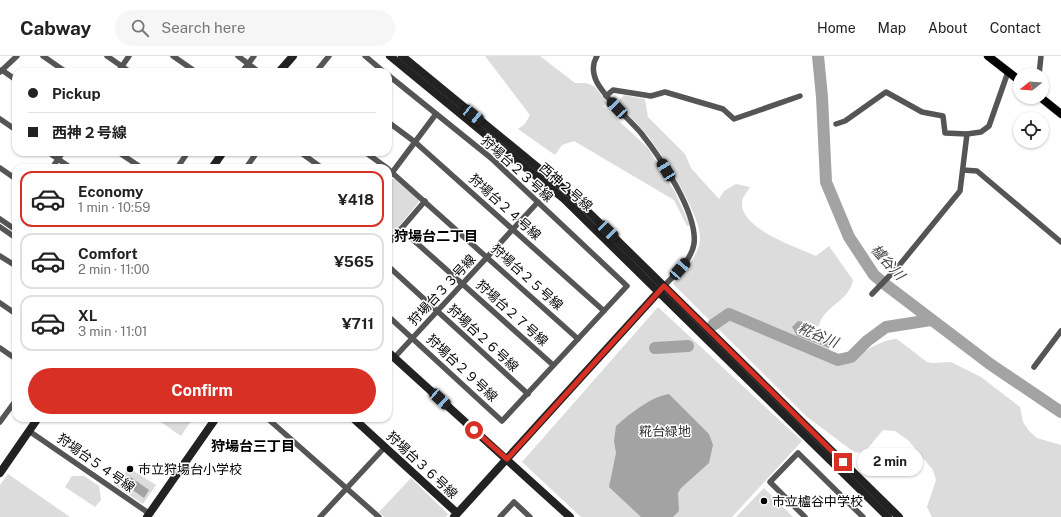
<!DOCTYPE html>
<meta charset="utf-8">
<style>
body{margin:0;font-family:"Public Sans","Noto Sans JP",sans-serif;background:#f6f6f6;color:#222;height:100vh;display:flex;flex-direction:column;font-size:15px;white-space:nowrap}
*{box-sizing:border-box;margin:0}
p{font-size:13px;color:#767676}
.icon{flex:none;width:22px;height:22px;fill:none;stroke:currentColor;stroke-width:2;stroke-linecap:round;stroke-linejoin:round}
.map{position:relative;flex:1;overflow:hidden}
.drawer{position:absolute;left:12px;top:108px;width:380px;height:258px;display:flex;flex-direction:column;background:#fff;border-radius:12px;box-shadow:0 1px 3px #0004}
.drawer>*{flex:none}
.top-card{position:absolute;left:12px;top:12px;width:380px;height:88px;border-radius:12px;box-shadow:0 1px 3px #0004;display:grid;align-content:center;height:88px;padding:0 16px;background:#fff}
.needle{width:26px;rotate:253deg}
.tools{position:absolute;left:1013px;top:12px;display:grid;gap:8px}
.tools a{display:grid;place-items:center;width:36px;height:36px;border-radius:50%;background:#fff;box-shadow:0 1px 3px #0004;font-size:20px}
.end{position:absolute;width:18px;height:18px;margin:-9px;border:5px solid #d93025;background:#fff;box-shadow:0 0 0 2px #fff}
.from{border-radius:50%}
.bubble{position:absolute;height:28px;border-radius:14px;background:#fff;box-shadow:0 1px 3px #0004;font-size:13px;font-weight:700;line-height:28px;text-align:center}
.car{position:absolute;width:12px;height:24px;margin:-12px -6px;border-radius:5px;box-shadow:0 0 3px 1px #0007;background:linear-gradient(#222 24%,#8ab4d8 0 40%,#222 0 76%,#8ab4d8 0 86%,#222 0)}
.top-card b{display:flex;align-items:center;gap:14px;height:38px;font-size:15px}
.top-card b+b{border-top:1px solid #e0e0e0}
.top-card i{width:10px;height:10px;background:#222}
ul{padding:7px 0 0;list-style:none}
li{display:flex;align-items:center;gap:12px;height:56px;margin:0 8px 6px;padding:0 8px;border:2px solid #e0e0e0;border-radius:12px}
li div{flex:1}
li b{display:block;font-size:15px}
li em{font-style:normal;font-weight:700}
li.selected{border-color:#d93025}
li>.icon{width:36px;height:36px;stroke-width:1.5}
.action{display:flex;gap:8px;margin-top:auto;padding:8px 16px}
.action a{flex:1;height:46px;border-radius:24px;background:#d93025;color:#fff;font-size:16px;font-weight:700;line-height:46px;text-align:center}
header{display:flex;align-items:center;gap:24px;box-sizing:border-box;height:56px;padding:0 20px;background:#fff;border-bottom:1px solid #e0e0e0}
header strong{font-size:19px}
nav{display:flex;gap:22px;margin-inline-start:auto;font-size:14px}
.search{width:280px;height:36px;background:#f6f6f6;display:flex;align-items:center;gap:10px;box-sizing:border-box;padding:0 14px;border-radius:22px;color:#767676;font-size:15px}
.map>svg:first-child{display:block}
</style>
<header>
<strong>Cabway</strong>
<div class="search"><svg class="icon" aria-label="search" viewBox="0 0 24 24"><circle cx="10" cy="10" r="6"/><path d="M15 15l6 6"/></svg>Search here</div>
<nav><a>Home</a><a>Map</a><a>About</a><a>Contact</a></nav>
</header>
<div class="map">
<svg width="1061" height="461" viewBox="0 0 1061 461">
<rect width="100%" height="100%" fill="#fff"/>
<g fill="#dcdcdc">
<path d="M485 0H540L575 27H586L594 30 607 46 603 50 648 92 674 134 690 169 687 170 674 144 574 85 562 89 555 99 518 73 525 68 530 59Z"/>
<path d="M624 39 645 43 648 61 685 98 691 112 719 143 724 135 736 128 750 131C748 135 745 138 743 142 733 171 797 191 816 200L829 190 853 224C849 246 823 250 819 270L804 274 803 266 792 271 797 280 829 292 828 302C848 315 854 302 870 292 877 288 889 283 897 283L927 306 932 307 951 306 981 321 1020 351 1023 366 1029 375 1037 382 1061 389V461H932L927 451 936 424 933 414 908 384 895 375 883 374 864 397 854 396 807 361 673 228C683 215 698 201 700 184 702 160 663 100 648 80 639 69 627 58 617 47Z"/>
<path d="M391 123H395L418 143 419 146 388 183V127Z"/>
<path d="M658 251 802 385 732 461H581L522 406Z"/>
<path d="M155 362H193L181 380Z"/>
<path d="M132 414 156 429 143 448 116 430 126 416Z"/>
<path d="M8 418 70 461H0V429Z"/>
<path d="M72 420H84L99 430 101 444 95 451 65 431Z"/>
<path d="M411 422 448 458 446 461H384L379 456Z"/>
<path d="M764 432 793 461H736Z"/>
</g>
<g fill="#a3a3a3">
<path d="M798 265 803 266 804 279 809 281 821 278 831 287 829 292 797 280 792 271Z"/>
<path d="M669 338 709 378 713 389 709 407 681 432 678 437 679 455 673 461H641L609 431 616 397 614 385 616 370C630 358 650 341 669 338Z"/>
<path d="M129 420 149 434 144 442 124 428Z"/>
</g>
<g fill="none" stroke-linecap="round" stroke-linejoin="round">
<g stroke="#a3a3a3" stroke-width="12">
<path d="M818 0 822 41 826 126 849 181 874 219 886 229 990 308 1061 356"/>
<path d="M713 269 729 258 838 304 851 301 867 285 886 271 931 264"/>
<path d="M655 292 688 290"/>
</g>
<defs>
<g id="primary">
<path d="M988 0 1020 25"/>
<path d="M1040 41 1061 58"/>
</g>
</defs>
<use href="#primary" stroke="#dbdbdb" stroke-width="9"/>
<g stroke="#555" stroke-width="5.5">
<path d="M43 0 66 16"/>
<path d="M107 0 130 16"/>
<path d="M173 0 196 16"/>
<path d="M238 0 259 16"/>
<path d="M365 0 384 16"/>
<path d="M597 0C590 11 594 24 602 34 613 50 628 62 641 77 660 101 698 157 694 188 691 205 675 218 664 230"/>
<path d="M2 14 16 24"/>
<path d="M0 16 17 0"/>
<path d="M118 16 129 0"/>
<path d="M242 16 254 0"/>
<path d="M316 16 329 0"/>
<path d="M388 19 491 102 627 230 502 365 388 260"/>
<path d="M1039 19 1041 0"/>
<path d="M606 40 613 34 651 40 665 36 723 53 734 63 800 40"/>
<path d="M0 63 16 74"/>
<path d="M388 66 415 86 604 255"/>
<path d="M836 68 845 65 886 36 922 56 943 60 945 77 967 78"/>
<path d="M48 96 71 112"/>
<path d="M118 96 142 112"/>
<path d="M300 96 322 112"/>
<path d="M365 96 387 112"/>
<path d="M0 112 16 123"/>
<path d="M52 112 63 96"/>
<path d="M177 112 188 96"/>
<path d="M246 112 257 96"/>
<path d="M388 113 578 283"/>
<path d="M963 114 977 115 1061 186"/>
<path d="M388 122 436 58"/>
<path d="M0 163 16 174"/>
<path d="M0 171 16 182"/>
<path d="M401 173 553 309"/>
<path d="M388 188 425 145"/>
<path d="M0 200 16 210"/>
<path d="M388 210 528 338"/>
<path d="M872 238 897 212 960 135 967 78 981 76 989 70 1008 16"/>
<path d="M0 247 16 258"/>
<path d="M0 292 16 303"/>
<path d="M394 302 538 146"/>
<path d="M1034 311 1061 275"/>
<path d="M267 362 379 461"/>
<path d="M0 366 16 344"/>
<path d="M29 375 150 458"/>
<path d="M320 461 385 391"/>
<path d="M500 461 514 446 530 461"/>
<path d="M805 461 770 426 798 397 863 461"/>
</g>
<g stroke="#222" stroke-width="8">
<path d="M390 0 564 143 888 461"/>
<path d="M402 0 569 137 899 461"/>
<path d="M279 16 293 0"/>
<path d="M212 112 223 96"/>
<path d="M388 296 570 461"/>
<path d="M353 362 457 457"/>
<path d="M0 417 38 362"/>
<path d="M147 461 216 362"/>
<path d="M454 461 662 232"/>
</g>
<use href="#primary" stroke="#000" stroke-width="8"/>
</g>
<g fill="none" stroke-linecap="round" stroke-linejoin="round">
<path stroke="#d93025" stroke-width="5" d="M474 374 507 403 664 230 843 406"/>
</g>
<g fill="#000" stroke="#fff" stroke-width="1.5">
<circle cx="130" cy="413" r="4"/>
<circle cx="764" cy="445" r="4"/>
</g>
<g text-anchor="middle" dominant-baseline="central" stroke-width="3" stroke-linejoin="round" paint-order="stroke">
<g font-size="13" fill="#000" stroke="#fff">
<text transform="translate(517 113) rotate(42)">狩場台２３号線</text>
<text transform="translate(566 131) rotate(41)">西神２号線</text>
<text transform="translate(505 151) rotate(42)">狩場台２４号線</text>
<text transform="translate(527 221) rotate(42)">狩場台２５号線</text>
<text transform="translate(442 234) rotate(-47)">狩場台３３号線</text>
<text transform="translate(512 257) rotate(42)">狩場台２７号線</text>
<text transform="translate(483 282) rotate(43)">狩場台２６号線</text>
<text transform="translate(462 312) rotate(43)">狩場台２９号線</text>
<text transform="translate(96 407) rotate(35)">狩場台５４号線</text>
<text transform="translate(422 409) rotate(43)">狩場台３６号線</text>
</g>
<g font-size="13" fill="#333" stroke="#fff">
<text x="665" y="375">糀台緑地</text>
</g>
<g font-size="13" fill="#000" stroke="#fff" text-anchor="start">
<text x="138" y="413">市立狩場台小学校</text>
<text x="772" y="445">市立櫨谷中学校</text>
</g>
<g font-size="14" font-weight="bold" fill="#000" stroke="#fff">
<text x="436" y="180">狩場台二丁目</text>
<text x="253" y="390">狩場台三丁目</text>
</g>
<g font-size="14" font-style="italic" fill="#444" stroke="#fff">
<text transform="translate(888 206) rotate(48)">櫨谷川</text>
<text transform="translate(818 279) rotate(23)">糀谷川</text>
</g>
</g>
</svg>
<div class="tools">
<a><svg class="needle" viewBox="-14 -14 28 28"><path d="M0-13l5 13h-10z" fill="#e53935"/><path d="M0 13l5-13h-10z" fill="#767676"/></svg></a>
<a><svg class="icon" aria-label="locate" viewBox="0 0 24 24"><circle cx="12" cy="12" r="6"/><path d="M12 2v4M12 18v4M2 12h4M18 12h4"/></svg></a>
</div>
<i class="end from" style="left:474px;top:374px"></i>
<i class="end" style="left:843px;top:406px"></i>
<div class="bubble" style="left:857px;top:392px;width:66px">2 min</div>
<i class="car" style="left:617px;top:52px;rotate:317deg"></i>
<i class="car" style="left:473px;top:59px;rotate:129deg"></i>
<i class="car" style="left:666px;top:114px;rotate:329deg"></i>
<i class="car" style="left:608px;top:175px;rotate:134deg"></i>
<i class="car" style="left:680px;top:213px;rotate:41deg"></i>
<i class="car" style="left:440px;top:343px;rotate:132deg"></i>
<div class="top-card">
<b><i class="from"></i>Pickup</b>
<b><i></i>西神２号線</b>
</div>
<section class="drawer">
<ul>
<li class="selected"><svg class="icon" aria-label="car" viewBox="0 0 24 24"><path d="M5 17H2v-5l4-1 3-4h7l3 4 3 1v5h-3M9 17h6M6 11h13"/><circle cx="7" cy="17" r="2"/><circle cx="17" cy="17" r="2"/></svg><div><b>Economy</b><p>1 min · 10:59</p></div><em>¥418</em></li>
<li><svg class="icon" aria-label="car" viewBox="0 0 24 24"><path d="M5 17H2v-5l4-1 3-4h7l3 4 3 1v5h-3M9 17h6M6 11h13"/><circle cx="7" cy="17" r="2"/><circle cx="17" cy="17" r="2"/></svg><div><b>Comfort</b><p>2 min · 11:00</p></div><em>¥565</em></li>
<li><svg class="icon" aria-label="car" viewBox="0 0 24 24"><path d="M5 17H2v-5l4-1 3-4h7l3 4 3 1v5h-3M9 17h6M6 11h13"/><circle cx="7" cy="17" r="2"/><circle cx="17" cy="17" r="2"/></svg><div><b>XL</b><p>3 min · 11:01</p></div><em>¥711</em></li>
</ul>
<div class="action"><a>Confirm</a></div>
</section>
</div>
